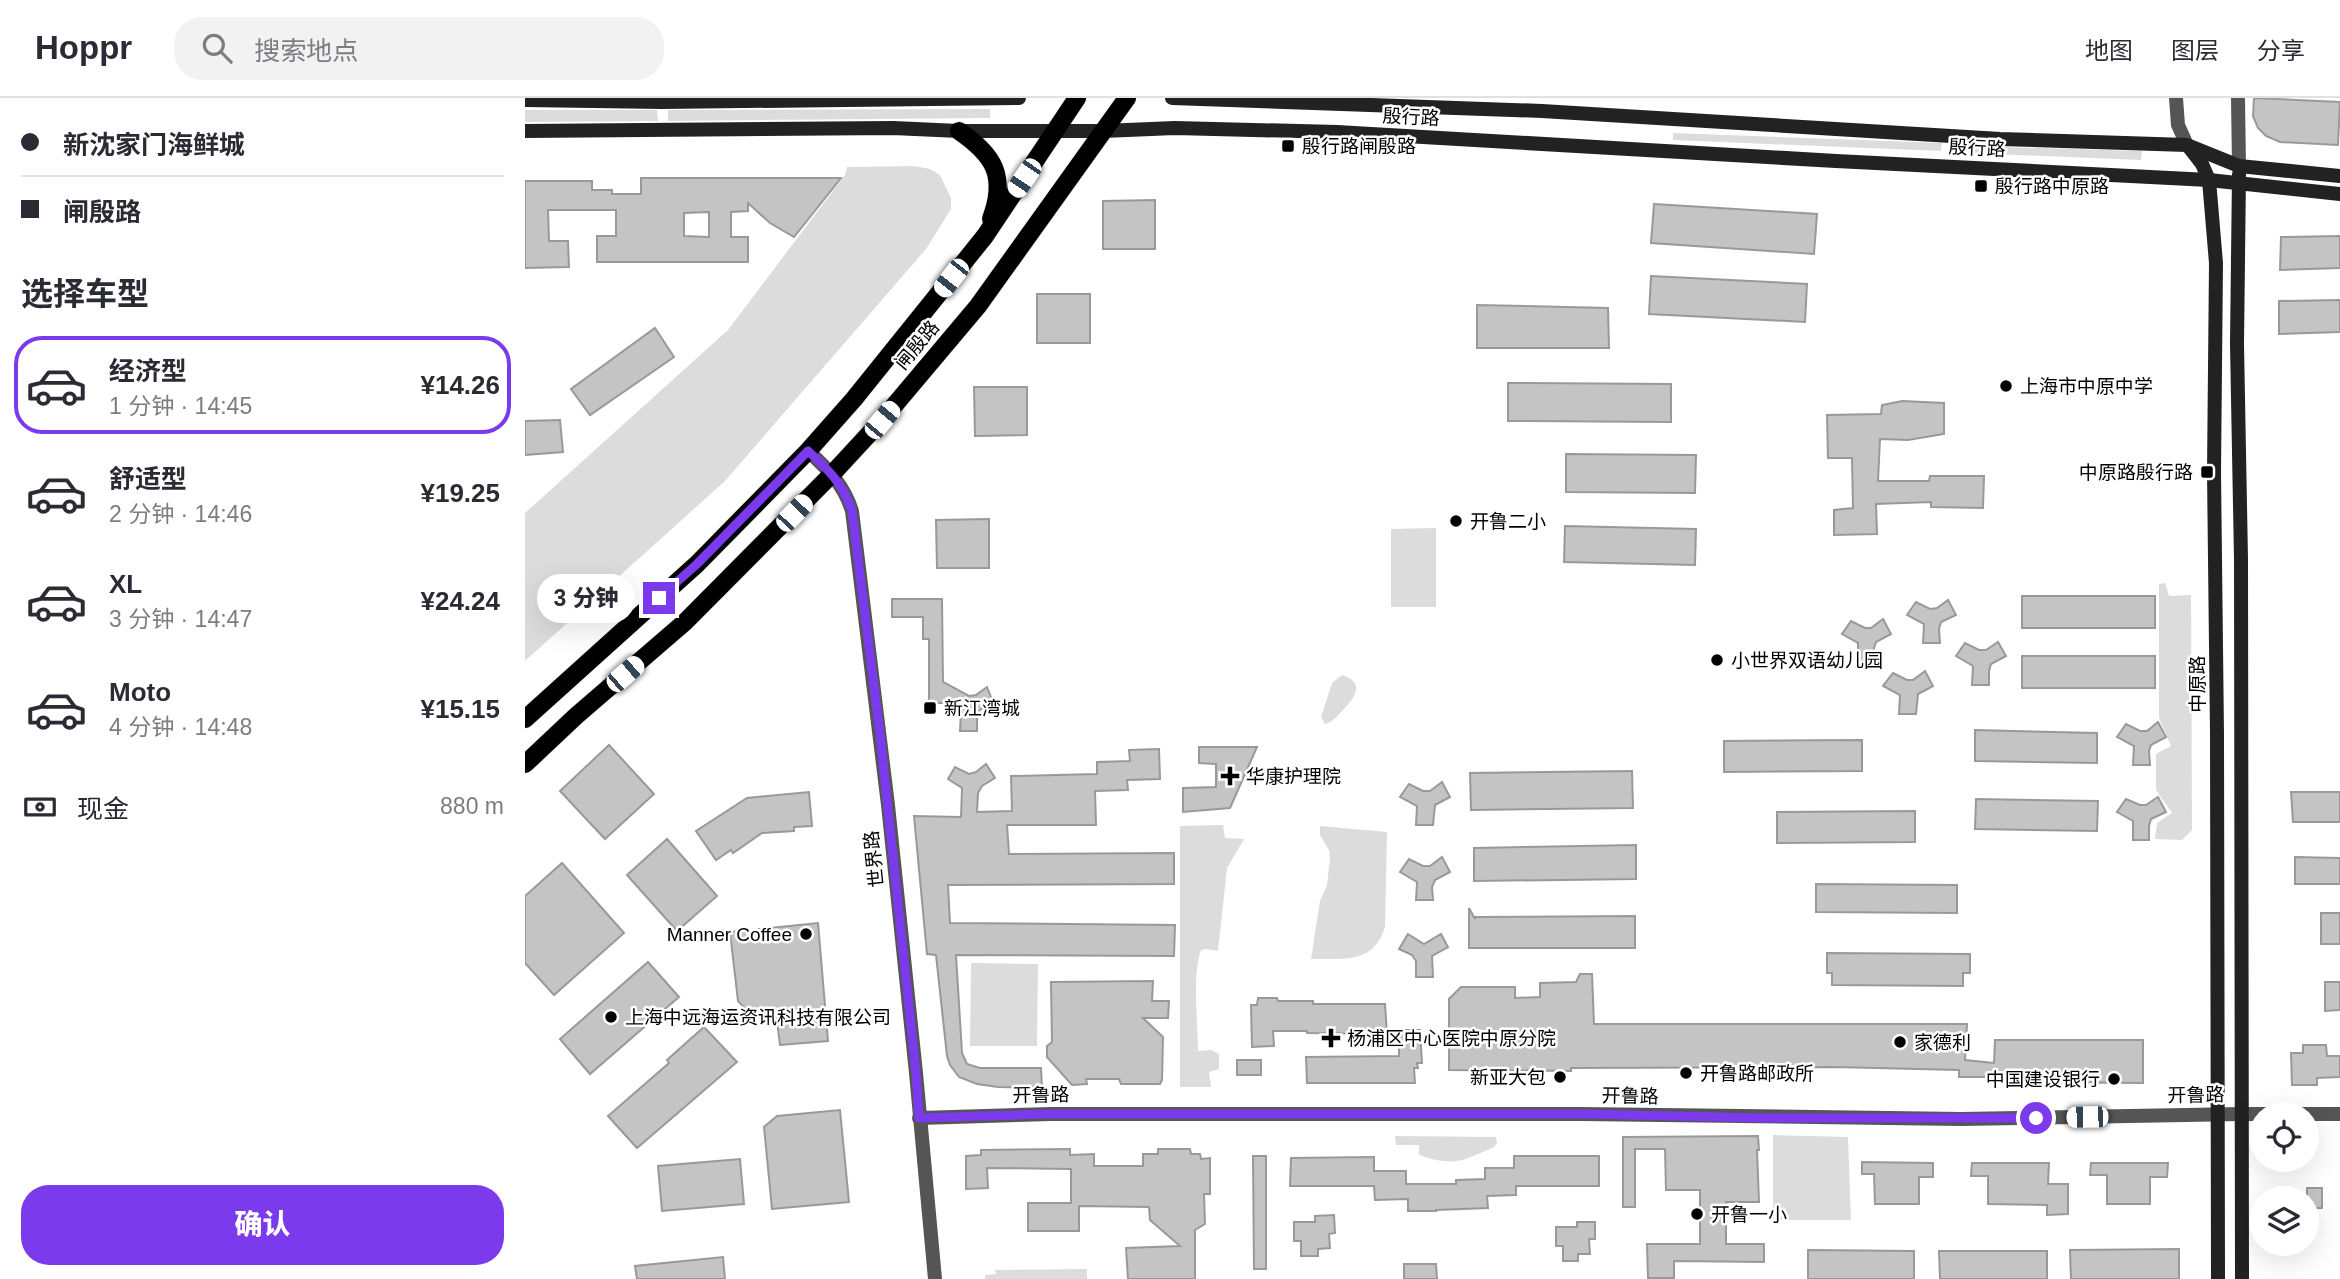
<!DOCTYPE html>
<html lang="zh">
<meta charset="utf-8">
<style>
body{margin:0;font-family:Arial,"Noto Sans SC",sans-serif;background:#f2f2f3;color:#2b2b33;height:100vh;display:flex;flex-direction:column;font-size:26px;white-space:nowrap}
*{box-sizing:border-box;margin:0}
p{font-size:23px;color:#7c7c81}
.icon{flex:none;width:38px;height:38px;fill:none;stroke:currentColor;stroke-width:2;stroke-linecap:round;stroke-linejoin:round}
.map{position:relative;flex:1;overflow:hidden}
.panel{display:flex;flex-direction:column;background:#fff;width:525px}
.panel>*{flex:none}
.top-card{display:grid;align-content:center;height:154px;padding:0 21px;background:#fff}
.controls{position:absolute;left:1724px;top:1004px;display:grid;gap:14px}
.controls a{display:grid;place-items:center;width:70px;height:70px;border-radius:50%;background:#fff;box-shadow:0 7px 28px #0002;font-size:35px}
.end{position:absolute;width:32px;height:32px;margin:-16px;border:9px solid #7c3aed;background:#fff;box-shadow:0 0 0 4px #fff}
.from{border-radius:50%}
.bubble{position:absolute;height:49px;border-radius:24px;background:#fff;box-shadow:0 7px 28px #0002;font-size:23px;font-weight:800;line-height:49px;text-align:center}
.car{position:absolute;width:21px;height:42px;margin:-21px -10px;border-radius:9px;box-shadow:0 0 5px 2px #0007;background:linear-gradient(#fff 24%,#345 0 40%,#fff 0 76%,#345 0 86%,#fff 0)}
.top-card b{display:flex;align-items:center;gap:24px;height:66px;font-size:26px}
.top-card b+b{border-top:2px solid #e1e1e2}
.top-card i{width:18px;height:18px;background:#2b2b33}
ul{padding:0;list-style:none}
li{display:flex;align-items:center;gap:21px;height:98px;margin:0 14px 10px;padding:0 7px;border:4px solid transparent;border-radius:28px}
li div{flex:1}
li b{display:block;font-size:26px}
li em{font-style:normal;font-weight:800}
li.on{border-color:#7c3aed}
li>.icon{width:63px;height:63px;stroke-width:1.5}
h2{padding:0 21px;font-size:32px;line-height:84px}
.pay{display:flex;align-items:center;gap:18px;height:77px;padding:0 21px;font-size:26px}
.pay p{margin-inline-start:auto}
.button{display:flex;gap:14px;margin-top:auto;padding:14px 21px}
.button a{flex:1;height:80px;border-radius:28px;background:#7c3aed;color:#fff;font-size:28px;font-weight:800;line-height:80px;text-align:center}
header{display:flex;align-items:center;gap:42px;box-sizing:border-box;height:98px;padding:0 35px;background:#fff;border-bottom:2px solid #e1e1e2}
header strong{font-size:33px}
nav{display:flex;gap:38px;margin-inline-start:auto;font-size:24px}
.search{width:490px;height:63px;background:#f2f2f3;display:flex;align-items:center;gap:18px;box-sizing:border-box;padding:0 24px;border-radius:28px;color:#7c7c81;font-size:26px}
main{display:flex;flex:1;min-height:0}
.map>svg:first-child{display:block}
</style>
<header>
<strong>Hoppr</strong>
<div class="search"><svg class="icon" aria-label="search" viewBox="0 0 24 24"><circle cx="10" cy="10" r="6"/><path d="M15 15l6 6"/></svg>搜索地点</div>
<nav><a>地图</a><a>图层</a><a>分享</a></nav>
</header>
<main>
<section class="panel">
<div class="top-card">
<b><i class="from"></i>新沈家门海鲜城</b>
<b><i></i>闸殷路</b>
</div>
<h2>选择车型</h2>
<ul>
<li class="on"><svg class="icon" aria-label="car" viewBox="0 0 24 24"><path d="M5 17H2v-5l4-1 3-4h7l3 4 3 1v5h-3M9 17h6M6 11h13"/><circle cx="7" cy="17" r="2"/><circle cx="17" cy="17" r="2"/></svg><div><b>经济型</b><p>1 分钟 · 14:45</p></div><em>¥14.26</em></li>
<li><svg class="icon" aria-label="car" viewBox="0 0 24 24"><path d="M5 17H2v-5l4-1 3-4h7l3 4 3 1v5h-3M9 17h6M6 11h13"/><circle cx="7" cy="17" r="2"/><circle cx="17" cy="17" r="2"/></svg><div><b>舒适型</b><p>2 分钟 · 14:46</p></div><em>¥19.25</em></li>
<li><svg class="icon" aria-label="car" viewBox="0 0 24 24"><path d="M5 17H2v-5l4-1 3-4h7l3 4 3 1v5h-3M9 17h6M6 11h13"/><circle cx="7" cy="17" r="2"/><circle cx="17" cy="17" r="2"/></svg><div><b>XL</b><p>3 分钟 · 14:47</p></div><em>¥24.24</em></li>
<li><svg class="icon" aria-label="car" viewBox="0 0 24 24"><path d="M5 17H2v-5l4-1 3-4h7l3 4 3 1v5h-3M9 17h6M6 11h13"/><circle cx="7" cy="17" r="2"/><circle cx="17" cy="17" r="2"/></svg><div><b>Moto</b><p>4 分钟 · 14:48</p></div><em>¥15.15</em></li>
</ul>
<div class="pay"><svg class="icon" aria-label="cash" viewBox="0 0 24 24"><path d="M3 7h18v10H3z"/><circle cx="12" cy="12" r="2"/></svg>现金<p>880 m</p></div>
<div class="button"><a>确认</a></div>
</section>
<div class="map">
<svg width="1815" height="1181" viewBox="0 0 1815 1181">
<rect width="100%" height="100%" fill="#fff"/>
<g fill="#dcdcdc">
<path d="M465 11V20L143 23V12Z"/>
<path d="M0 12H132L133 23 0 24Z"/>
<path d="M1148 35 1417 45 1416 53 1148 42Z"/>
<path d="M1445 48 1613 53H1617L1616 62 1444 55Z"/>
<path d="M389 68 405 71 415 77 426 100V111L401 151 200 383 0 563V415L203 232 320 77 322 69Z"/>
<path d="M911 430V509H866V431Z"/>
<path d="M1640 485 1644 498 1666 497 1667 732 1657 742 1630 741 1632 725 1647 715 1631 692V656L1646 648 1634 620V486Z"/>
<path d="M817 577C841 585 830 599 818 612 812 618 808 624 800 626L796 619 807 585Z"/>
<path d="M698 727 700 740 719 741 702 770 693 853 681 851 676 852C667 876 673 927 673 953L686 952 694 956V971L684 974 686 989H655V728Z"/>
<path d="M795 728 862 734 860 829C848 867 819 860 786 861L795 803 802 787 805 761 804 752 795 737Z"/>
<path d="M446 865 513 866 512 948H445Z"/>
<path d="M1248 1037 1323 1039 1326 1122H1248Z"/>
<path d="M870 1038 971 1039 972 1045 969 1049C937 1063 929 1069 894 1057V1047H871Z"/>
<path d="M562 1171V1181H460V1177L471 1176 470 1172Z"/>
</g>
<g fill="#c4c4c4" stroke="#999" stroke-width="2" fill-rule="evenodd">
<path d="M1729 0 1815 4 1813 47 1755 44 1741 38 1733 30 1728 18Z"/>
<path d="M116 80H316L269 139 245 125 223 105V113L206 114V139H223V164H72V138H91V112H23L24 143H43L44 169 0 170V83H67V92H87V96H116ZM184 114V139L159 138V115Z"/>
<path d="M630 102V151H578V103Z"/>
<path d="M1129 106 1292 116 1289 156 1126 145Z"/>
<path d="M1815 138V170L1755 172 1756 139Z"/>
<path d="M1126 178 1282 186 1280 224 1124 216Z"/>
<rect x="512" y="196" width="53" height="49"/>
<path d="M1815 202V234L1754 236V203Z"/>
<path d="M952 207 1083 210 1084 250H952Z"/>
<path d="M130 230 149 259 65 317 46 291Z"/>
<path d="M983 285 1146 286V324L983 323Z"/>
<path d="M449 289H502V337L450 338Z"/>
<path d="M1377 303 1419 305V336L1383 342 1355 341 1353 383H1404L1405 378H1459L1458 410 1406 409V404L1351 406 1352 436 1309 437V412L1328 410 1327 360H1303L1302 317 1356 316 1357 307Z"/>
<path d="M35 322 38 354 0 357V323Z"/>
<path d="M1041 356 1171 357 1170 395 1041 394Z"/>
<path d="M464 421V470H412L411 422Z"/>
<path d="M1040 428 1171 431 1170 467 1039 464Z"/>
<rect x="1497" y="498" width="133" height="32"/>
<path d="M367 501H417L418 584 444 598 451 597 462 589 468 604 455 612 452 618V633H435L436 613 424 605H404V541H398V519H367Z"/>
<path d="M1423 502 1431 517 1416 524 1414 531 1415 545H1398L1399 526 1382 517 1391 504 1405 511 1412 510Z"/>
<path d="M1358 521 1366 536 1351 544 1349 550V564H1333V545L1317 536 1326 523 1340 530H1346Z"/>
<path d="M1473 544 1481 558 1466 566 1464 573V587H1447L1448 568 1431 558 1440 545 1454 552H1461Z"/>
<rect x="1497" y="558" width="133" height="32"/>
<path d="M1400 573 1408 588 1393 596 1391 616H1374L1375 597 1358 588 1368 575 1382 582H1388Z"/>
<path d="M1633 624 1641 639 1626 647 1624 653 1625 667H1608L1609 648 1592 639 1601 626 1615 633H1622Z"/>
<path d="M1450 632 1572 635V665L1450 663Z"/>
<path d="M1337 642V673L1199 674V643Z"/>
<path d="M84 647 129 696 80 741 35 693Z"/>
<path d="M674 649H732L705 710 658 714V690L691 689V666L674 665Z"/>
<path d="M634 651 635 681 602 682 603 692 570 693 571 727H482L484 756 649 755V786L423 787 425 825 650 827 649 858 431 857 437 955 442 966 455 970H516L517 990 473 989 452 986 434 979 425 967 422 958 411 857 402 856 389 718 436 719 437 690 423 681 430 669 444 676 451 674 461 666 470 680 457 688 453 695 452 714 487 713 486 678 572 676V664L605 663 604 652Z"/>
<path d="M1107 673 1108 710 946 712 945 675Z"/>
<path d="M917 684 925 699 910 707 908 727H891L892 708 875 699 884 686 898 693H905Z"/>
<path d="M284 694 287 728 269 729V733L237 735 208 755 206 752 191 762 171 733 222 700Z"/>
<path d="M1766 694H1815V724H1768Z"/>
<path d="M1633 699 1641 714 1626 721 1624 728V742H1608V723L1592 714 1601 701 1615 707H1621Z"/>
<path d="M1451 701 1573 703 1572 733 1450 731Z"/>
<path d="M1390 713V744L1252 745V714Z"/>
<path d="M142 741 192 798 152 833 102 777Z"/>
<path d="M1111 747V781L949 783V750Z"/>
<path d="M917 759 925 774 910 782 907 789 908 802H891L892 784 875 774 884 761 898 768H905Z"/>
<path d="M1770 759 1815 760V786H1770Z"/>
<path d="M37 765 99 835 29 897 0 865V798Z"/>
<path d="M1291 786 1432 787V815L1291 814Z"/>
<path d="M944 810 950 821V819L1110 818V850H944Z"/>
<rect x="1796" y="815" width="19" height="31"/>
<path d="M293 825 303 943 255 947 251 915 226 917 213 903 205 834 223 832 227 836 234 831Z"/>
<path d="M883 836 899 846 916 836 923 849 907 858 908 879H891V863L887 857 874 851Z"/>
<path d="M1302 855 1445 856V875H1438V888L1307 887V875H1302Z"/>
<path d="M123 864 154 899 65 976 35 941Z"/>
<path d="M1055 876H1067L1069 926H1442L1440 962 1469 965 1470 942H1618V985L1469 984V979H1434V972L1309 969 1046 970V973L924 972V901L936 889H990V900L1015 899V885L1051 884Z"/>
<path d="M628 883 627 903H644L643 920H618L638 939 637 982 635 986H596L594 981H561L562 986 547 987 522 959V948L527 944 526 884Z"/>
<path d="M1800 884H1815V912L1800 913Z"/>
<path d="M733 900H752L753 903H788V906H860L862 936 782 935V933H748L749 948 727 949 726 907H732Z"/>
<path d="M179 929 212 964 112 1050 83 1018 144 965 142 962Z"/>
<path d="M874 932H895L897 965H892L893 970H889L890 985H782L781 959 874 958Z"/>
<path d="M1778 947H1801L1802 958H1815V979L1792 980V987H1767L1766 955H1778Z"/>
<rect x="712" y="962" width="24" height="15"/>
<path d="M315 1012 324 1104 247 1111 239 1029 252 1018Z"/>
<path d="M1233 1038 1234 1052H1232L1234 1104H1201V1146H1239V1164L1149 1163V1180H1123L1122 1146H1175V1092H1141L1140 1051H1110V1109H1098V1039Z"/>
<path d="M545 1051V1057L569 1056V1068H618V1056H633V1051H665L666 1056H675L676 1061 685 1060V1096H679L680 1126 670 1132V1181H603L601 1150 655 1148 625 1122 624 1109 554 1108V1133H503V1105H546V1071L462 1070 463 1090 441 1091V1058L456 1057V1052Z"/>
<path d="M728 1058H741V1171H729Z"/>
<path d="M989 1058H1074V1088H991V1097L962 1098 963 1110 911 1112V1113H883V1101L850 1102 849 1088H765L766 1060 849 1059V1073H881V1086H931V1082L960 1081V1070H989Z"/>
<path d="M215 1061 219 1106 137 1113 133 1068Z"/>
<path d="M1337 1064 1408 1065V1079H1394V1106H1350L1349 1076H1337Z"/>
<path d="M1447 1065H1524L1523 1086H1543V1116L1522 1117V1107L1463 1106V1078H1446Z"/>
<path d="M1566 1065H1643L1642 1079H1625V1106H1582V1077H1565Z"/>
<rect x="1782" y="1090" width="15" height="20"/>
<path d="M809 1117 810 1135 804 1136 805 1150 793 1151V1158H776V1143H769V1124H790V1118Z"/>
<path d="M1052 1124H1070V1141H1064L1065 1156H1053V1163H1038V1148H1031V1129H1052Z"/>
<path d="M1654 1151V1181H1546L1545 1152Z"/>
<path d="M1283 1152 1389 1153V1181H1283Z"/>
<path d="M1414 1153H1522V1181H1415Z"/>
<path d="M198 1159 200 1181H112L110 1168Z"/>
<path d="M879 1166H911L912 1181H879Z"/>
</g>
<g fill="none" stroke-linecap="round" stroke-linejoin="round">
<defs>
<g id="primary">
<path d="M434 33C469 57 482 78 466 121"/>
<path d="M0 621 172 466 283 353 329 301 460 138 552 0"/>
<path d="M0 666 51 618 160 524 308 375 357 322 453 208 602 0"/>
</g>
</defs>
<use href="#primary" stroke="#dbdbdb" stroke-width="19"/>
<g stroke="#555" stroke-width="14">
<path d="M1651 0 1653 27 1662 47"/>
<path d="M1713 0 1714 68"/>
</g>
<g stroke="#555" stroke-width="14">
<path d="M283 353C303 371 319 387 327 413L363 707 391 975 410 1181"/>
<path d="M394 1020 526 1016H1057L1436 1021 1716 1016H1815"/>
</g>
<g stroke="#222" stroke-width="14">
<path d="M647 0 1017 13 1475 41 1662 47 1714 68 1815 78"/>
<path d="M0 2 137 4 494 0"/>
<path d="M0 33 368 30 434 33H578L650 30 812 34 1311 63 1684 82 1815 96"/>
<path d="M1663 48 1677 66 1684 82 1691 165 1689 374 1692 635 1693 1181"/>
<path d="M1714 76 1712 246 1716 461 1717 1181"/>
</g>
<use href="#primary" stroke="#000" stroke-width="18"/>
</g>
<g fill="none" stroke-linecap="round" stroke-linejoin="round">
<path stroke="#7c3aed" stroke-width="9" d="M134 500 172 466 283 353C303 371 319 387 327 413L355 636 391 975 394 1020 526 1016H1057L1240 1020H1511"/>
</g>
<g fill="#000" stroke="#fff" stroke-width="2.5">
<rect x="756" y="41" width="14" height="14" rx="3.5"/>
<rect x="1449" y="81" width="14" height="14" rx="3.5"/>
<circle cx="1481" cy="288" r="7"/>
<rect x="1675" y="367" width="14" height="14" rx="3.5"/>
<circle cx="931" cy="423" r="7"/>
<circle cx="1192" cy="562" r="7"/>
<rect x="398" y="603" width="14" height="14" rx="3.5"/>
<path d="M701.5 667.5h7v7h7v7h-7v7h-7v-7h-7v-7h7z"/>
<circle cx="281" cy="836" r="7"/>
<circle cx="86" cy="919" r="7"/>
<path d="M802.5 929.5h7v7h7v7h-7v7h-7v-7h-7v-7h7z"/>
<circle cx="1375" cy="944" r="7"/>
<circle cx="1161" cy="975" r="7"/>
<circle cx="1035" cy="979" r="7"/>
<circle cx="1589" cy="981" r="7"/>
<circle cx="1172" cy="1116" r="7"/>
</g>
<g text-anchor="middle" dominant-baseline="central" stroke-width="5" stroke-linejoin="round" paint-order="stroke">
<g font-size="19" fill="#000" stroke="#fff">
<text transform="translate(886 19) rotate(3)">殷行路</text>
<text transform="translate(1452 50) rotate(3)">殷行路</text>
<text transform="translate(392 247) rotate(-50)">闸殷路</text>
<text transform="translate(1672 586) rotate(-90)">中原路</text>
<text transform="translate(349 761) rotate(-96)">世界路</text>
<text transform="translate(516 997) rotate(-1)">开鲁路</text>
<text transform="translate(1671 997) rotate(-1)">开鲁路</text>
<text transform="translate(1105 998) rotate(1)">开鲁路</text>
</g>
<g font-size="19" fill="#000" stroke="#fff" text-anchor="start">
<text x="777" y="48">殷行路闸殷路</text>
<text x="1470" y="88">殷行路中原路</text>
<text x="1495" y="288">上海市中原中学</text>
<text x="1668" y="374" text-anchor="end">中原路殷行路</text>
<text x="945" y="423">开鲁二小</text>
<text x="1206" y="562">小世界双语幼儿园</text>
<text x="419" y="610">新江湾城</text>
<text x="721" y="678">华康护理院</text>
<text x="267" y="836" text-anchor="end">Manner Coffee</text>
<text x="100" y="919">上海中远海运资讯科技有限公司</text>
<text x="822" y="940">杨浦区中心医院中原分院</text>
<text x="1389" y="944">家德利</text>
<text x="1175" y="975">开鲁路邮政所</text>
<text x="1021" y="979" text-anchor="end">新亚大包</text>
<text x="1575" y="981" text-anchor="end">中国建设银行</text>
<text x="1186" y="1116">开鲁一小</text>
</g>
</g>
</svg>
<div class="controls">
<a><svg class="icon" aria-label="locate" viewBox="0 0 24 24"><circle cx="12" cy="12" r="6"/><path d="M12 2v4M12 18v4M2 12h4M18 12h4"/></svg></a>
<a><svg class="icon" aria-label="layers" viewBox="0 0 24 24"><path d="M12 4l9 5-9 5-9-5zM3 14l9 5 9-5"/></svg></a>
</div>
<i class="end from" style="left:1511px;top:1020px"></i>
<i class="end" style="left:134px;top:500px"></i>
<div class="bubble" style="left:12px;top:476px;width:98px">3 分钟</div>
<i class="car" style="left:499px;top:80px;rotate:214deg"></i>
<i class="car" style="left:426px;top:180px;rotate:218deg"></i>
<i class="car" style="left:357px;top:322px;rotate:40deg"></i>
<i class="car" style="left:269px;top:415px;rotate:44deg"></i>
<i class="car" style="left:100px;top:576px;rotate:49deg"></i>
<i class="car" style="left:1562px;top:1019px;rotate:269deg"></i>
</div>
</main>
